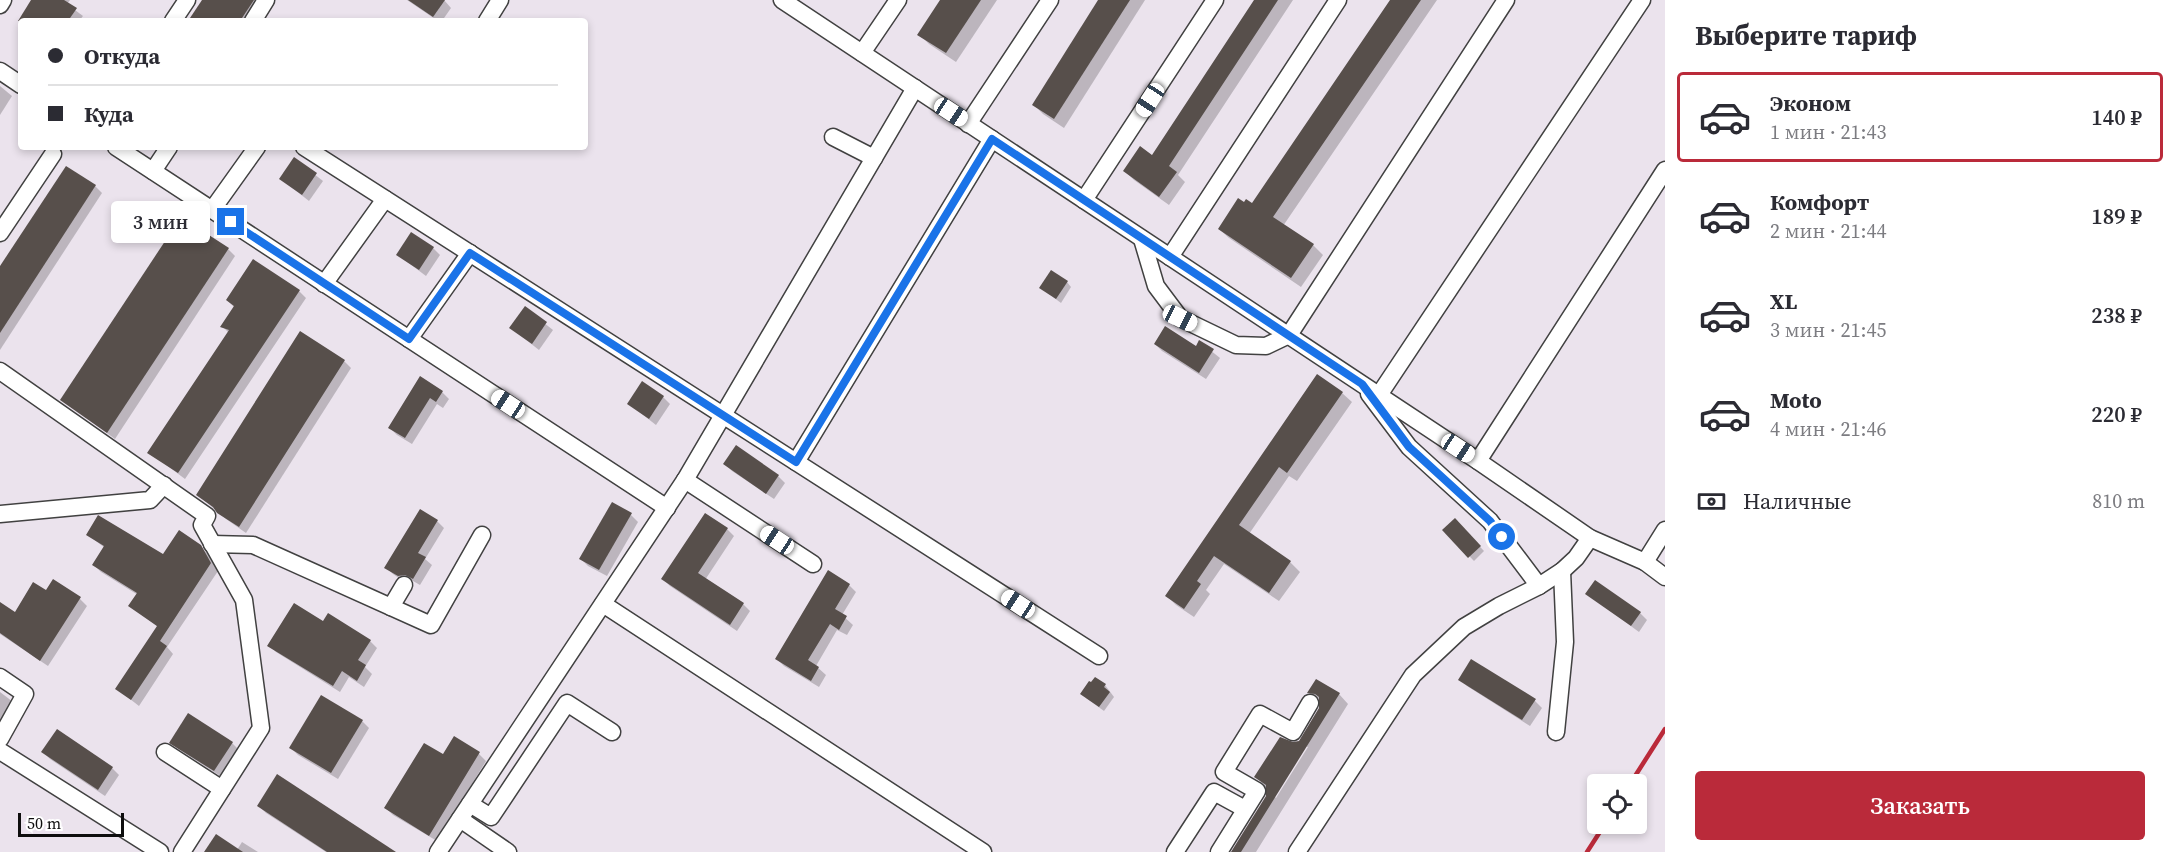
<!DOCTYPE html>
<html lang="ru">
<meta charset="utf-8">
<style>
body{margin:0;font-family:"Source Serif 4",serif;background:#f2f2f3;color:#2b2b33;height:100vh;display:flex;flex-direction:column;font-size:22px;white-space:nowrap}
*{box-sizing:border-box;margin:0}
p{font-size:20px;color:#7c7c81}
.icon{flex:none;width:33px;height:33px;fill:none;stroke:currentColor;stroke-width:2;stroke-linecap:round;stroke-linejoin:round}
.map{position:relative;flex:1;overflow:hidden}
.side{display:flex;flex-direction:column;background:#fff;width:510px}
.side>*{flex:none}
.top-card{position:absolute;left:18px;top:18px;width:570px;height:132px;border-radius:6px;box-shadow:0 3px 9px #0003;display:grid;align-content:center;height:132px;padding:0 30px;background:#fff}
.fabs{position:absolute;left:1587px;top:774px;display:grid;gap:12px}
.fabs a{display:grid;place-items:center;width:60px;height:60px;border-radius:6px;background:#fff;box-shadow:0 3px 9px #0003;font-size:30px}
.scale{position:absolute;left:18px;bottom:15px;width:106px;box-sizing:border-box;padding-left:6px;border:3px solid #0e0e0e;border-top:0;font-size:16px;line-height:21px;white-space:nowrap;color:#0e0e0e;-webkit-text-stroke:4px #fff;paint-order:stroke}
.end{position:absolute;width:27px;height:27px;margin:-14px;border:8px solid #1a73e8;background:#fff;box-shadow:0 0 0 3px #fff}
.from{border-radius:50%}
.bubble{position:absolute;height:42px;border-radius:6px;background:#fff;box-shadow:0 3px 9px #0003;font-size:20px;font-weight:600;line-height:42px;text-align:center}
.car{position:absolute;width:18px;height:36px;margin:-18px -9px;border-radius:8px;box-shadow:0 0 4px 2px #0007;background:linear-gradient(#fff 24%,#345 0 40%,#fff 0 76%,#345 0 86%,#fff 0)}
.top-card b{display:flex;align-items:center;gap:21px;height:57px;font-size:22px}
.top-card b+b{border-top:2px solid #e1e1e2}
.top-card i{width:15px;height:15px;background:#2b2b33}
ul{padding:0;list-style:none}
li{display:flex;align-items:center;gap:18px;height:90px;margin:0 12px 9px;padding:0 18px;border:3px solid transparent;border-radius:6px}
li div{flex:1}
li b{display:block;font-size:22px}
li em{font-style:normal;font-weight:600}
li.on{border-color:#ba2a3a}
li>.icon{width:54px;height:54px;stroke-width:1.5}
h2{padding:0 30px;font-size:27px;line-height:72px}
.pay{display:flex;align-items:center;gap:15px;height:66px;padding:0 30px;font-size:22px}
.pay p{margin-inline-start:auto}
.cta{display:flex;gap:12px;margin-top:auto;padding:12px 30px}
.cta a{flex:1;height:69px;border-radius:6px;background:#ba2a3a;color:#fff;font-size:24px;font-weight:600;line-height:69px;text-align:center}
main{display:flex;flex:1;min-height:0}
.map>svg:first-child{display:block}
</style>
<main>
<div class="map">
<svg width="1665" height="852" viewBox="0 0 1665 852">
<rect width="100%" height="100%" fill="#fefbf0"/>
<path fill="#ebe3ed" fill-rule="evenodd" d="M0 0H1665V852H0ZM21 21H585V147H21ZM1598 784H1636V824H1598Z"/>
<g fill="#0003" fill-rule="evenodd">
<path d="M32 0H70L67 4 83 16 79 21 21 22 20 20Z"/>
<path d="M203 0H265L252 21H190Z"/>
<path d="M407 0H444L451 8 442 21H438Z"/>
<path d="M942 0H997L956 62 929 44 919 34Z"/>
<path d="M1100 0H1145L1064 128 1043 114 1034 105Z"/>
<path d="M1255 0H1293L1178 175 1185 182 1169 205 1134 180 1125 171 1152 157Z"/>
<path d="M1392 0H1437L1283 226 1313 245 1323 255 1301 287 1229 238 1219 229 1252 205Z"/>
<path d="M0 86 12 96 0 115Z"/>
<path d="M295 159 323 181 309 201 281 179Z"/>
<path d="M66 168 95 186 102 193 0 350V269Z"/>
<path d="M181 219 228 249 235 256 115 439 62 400Z"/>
<path d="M433 248 440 255 426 276 398 255Z"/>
<path d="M254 261 299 291 306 298 185 479 149 452 229 333 222 326 235 308 227 300Z"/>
<path d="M1067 282 1071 287 1061 303 1041 288Z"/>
<path d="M525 308 553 330 539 350 511 328Z"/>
<path d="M1200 342 1220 358 1206 379 1162 351 1155 344 1196 348Z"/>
<path d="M344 361 351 368 246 533 226 519 198 495Z"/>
<path d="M420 378 442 392 449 399 443 408 437 404 412 444 397 435 390 428Z"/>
<path d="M1342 393 1352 402 1297 481 1289 476 1249 534 1290 562 1300 572 1279 601 1224 564 1206 590 1210 594 1194 617 1176 605 1167 596Z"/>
<path d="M663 397 670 404 656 425 629 404Z"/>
<path d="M737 447 778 476 785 483 774 499 732 471 725 464Z"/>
<path d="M631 515 638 522 607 576 588 566 581 559Z"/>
<path d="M1455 520 1484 551 1474 561 1444 530Z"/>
<path d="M437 521 444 528 425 559 432 565 420 585 413 581 406 583 393 574 386 567Z"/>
<path d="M727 529 734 536 705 580 743 604 750 611 737 631 670 586 663 579Z"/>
<path d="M88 535 164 556 200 546 208 554 218 571 167 647 173 654 139 706 117 689 158 627 130 606 138 595 101 572 94 565 105 548Z"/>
<path d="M828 572 849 585 856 592 842 615 853 625 847 635 837 630 816 666 826 675 819 687 784 666 777 659Z"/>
<path d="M46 592 80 599 87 606 48 666 0 634V604L15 614Z"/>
<path d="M1587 594 1640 613 1647 620 1639 632Z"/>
<path d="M324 623 370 641 377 648 365 667 372 674 364 687 349 677 340 692 276 652 269 645Z"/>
<path d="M1460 679 1535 701 1542 708 1530 726 1467 686Z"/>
<path d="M1105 685 1114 697 1104 711 1086 698Z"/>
<path d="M0 692 17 705 0 724Z"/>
<path d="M1309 693 1339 694 1348 704 1256 852H1233L1268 796 1267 788 1256 777 1292 744 1300 742 1321 709 1320 702ZM1305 746 1308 747 1276 798 1274 796Z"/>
<path d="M188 715 232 743 239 750 222 777 178 749 171 742Z"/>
<path d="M362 721 369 728 338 779 298 755 291 748Z"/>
<path d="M57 731 112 768 119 775 105 796 50 759 43 752Z"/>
<path d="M454 738 479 754 486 761 437 841 393 815 386 808 443 756Z"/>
<path d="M259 806 392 852H326L266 813Z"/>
<path d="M242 842 258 852H206L237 850Z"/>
</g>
<g fill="#574f4b">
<path d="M31 0H64L77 8 68 21H18Z"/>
<path d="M202 0H254L240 21H188Z"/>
<path d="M408 0H445L433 17Z"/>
<path d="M940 0H981L946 53 917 35Z"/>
<path d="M1098 0H1130L1054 119 1032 105Z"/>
<path d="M1254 0H1278L1169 166 1177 172 1159 197 1123 171 1140 146 1152 155Z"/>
<path d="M1390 0H1421L1273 217 1314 244 1291 278 1218 229 1238 198 1244 202 1246 199 1252 203Z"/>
<path d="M294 157 317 173 302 195 279 179Z"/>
<path d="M66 166 96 185 0 333V266Z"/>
<path d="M181 217 229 248 107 433 60 400Z"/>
<path d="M411 232 434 247 419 270 396 255Z"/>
<path d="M253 259 300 290 178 473 147 453 229 330 220 327 234 306 226 300Z"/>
<path d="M1051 270 1068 281 1056 299 1039 288Z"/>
<path d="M525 306 547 322 532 344 509 328Z"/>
<path d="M1165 326 1196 346 1199 340 1214 349 1199 373 1154 344Z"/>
<path d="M300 331 345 360 239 527 217 513 213 507 196 495Z"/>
<path d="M1317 374 1343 392 1287 473 1279 467 1239 525 1291 561 1269 593 1214 556 1197 581 1201 584 1184 609 1165 596Z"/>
<path d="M420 376 443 391 436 402 430 398 405 438 388 428Z"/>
<path d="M642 381 664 396 649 419 627 404Z"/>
<path d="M736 445 779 475 766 494 723 464Z"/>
<path d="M612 502 632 513 599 570 579 559Z"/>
<path d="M420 509 438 520 418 553 426 557 413 579 405 575 398 576 384 568Z"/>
<path d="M705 513 728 528 698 573 744 603 730 625 661 579Z"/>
<path d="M98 515 163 554 179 530 201 545 211 563 160 641 167 646 131 700 115 689 157 626 128 606 137 593 92 565 104 546 86 535Z"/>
<path d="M1455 518 1481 546 1468 558 1442 530Z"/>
<path d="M828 570 850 584 835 609 847 616 839 630 830 624 808 660 819 667 811 681 775 659Z"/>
<path d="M53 579 81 597 40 661 0 633V602L15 612 33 582 46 590Z"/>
<path d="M1595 580 1641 612 1631 626 1585 594Z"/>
<path d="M294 603 323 621 328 613 371 640 358 660 366 665 357 681 342 671 333 686 267 646Z"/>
<path d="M1471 659 1536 699 1522 720 1458 680Z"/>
<path d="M1095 677 1106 684 1104 687 1110 692 1099 707 1080 694 1089 681 1091 682Z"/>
<path d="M1316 679 1340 693 1241 852H1231L1266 796V785L1254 777 1280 737 1293 742 1299 741 1319 708V697L1315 694 1307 693Z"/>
<path d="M321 695 363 720 331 773 289 748Z"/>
<path d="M188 713 233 742 214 771 169 743Z"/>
<path d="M57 729 113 767 98 790 41 752Z"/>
<path d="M454 736 480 752 429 836 384 808 424 743 443 754Z"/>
<path d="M277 774 396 852H327L257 806Z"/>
<path d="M216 834 243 852H204Z"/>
</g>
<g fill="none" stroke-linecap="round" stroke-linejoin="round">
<defs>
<g id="minor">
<path d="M782 0 1478 461 1590 538 1645 562 1665 530"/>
<path d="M0 5 3 0"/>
<path d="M173 21 187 0"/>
<path d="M253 21 266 0"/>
<path d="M487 21 500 0"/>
<path d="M862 53 898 0"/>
<path d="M0 71 21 85"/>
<path d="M968 124 1050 0"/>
<path d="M833 137 874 158"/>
<path d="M116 147 667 508"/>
<path d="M304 147 1099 656"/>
<path d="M153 171 169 147"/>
<path d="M1084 200 1215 0"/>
<path d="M212 210 257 147"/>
<path d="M0 233 53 154"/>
<path d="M1142 239 1156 286 1180 318 1236 345 1266 346 1289 335 1506 0"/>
<path d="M1170 257 1338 0"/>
<path d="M324 284 385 199"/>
<path d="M409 339 470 253"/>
<path d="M0 371 207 516 202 525 244 600 261 728 182 852"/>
<path d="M1369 394 1409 447 1490 521 1539 586"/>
<path d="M1379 395 1642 0"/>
<path d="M1478 461 1665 170"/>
<path d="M796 462 992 139"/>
<path d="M685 480 813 564"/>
<path d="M0 514 150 500 164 485"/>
<path d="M212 544 253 545 431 625 482 535"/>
<path d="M1645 562 1665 577"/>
<path d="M603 604 983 852"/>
<path d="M391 607 404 585"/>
<path d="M0 677 25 694 0 739"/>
<path d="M1556 732 1565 642 1562 571"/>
<path d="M0 751 160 852"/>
<path d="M165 752 222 789"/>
<path d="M470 804 491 817 567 703 612 732"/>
<path d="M460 819 508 852"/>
<path d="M438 852 685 480 915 88"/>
<path d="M1175 852 1214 792 1245 809"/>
<path d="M1219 852 1257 791 1224 772 1260 714 1293 732 1310 703"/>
<path d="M1297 852 1413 675 1464 627 1499 606 1539 586 1562 571 1576 558 1590 538"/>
</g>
</defs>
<use href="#minor" stroke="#414141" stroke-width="19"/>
<use href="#minor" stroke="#fff" stroke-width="16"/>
<g stroke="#ba2a3a" stroke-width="4.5">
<path d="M1630 784 1665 729"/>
<path d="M1587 852 1605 824"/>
</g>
</g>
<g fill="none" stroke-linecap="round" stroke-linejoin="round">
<path stroke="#1a73e8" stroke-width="8" d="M231 222 409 339 470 253 796 462 992 139 1362 384 1409 447 1490 521 1502 537"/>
</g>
</svg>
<div class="fabs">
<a><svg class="icon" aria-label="locate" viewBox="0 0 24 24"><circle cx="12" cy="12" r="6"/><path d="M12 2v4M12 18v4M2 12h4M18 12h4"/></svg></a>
</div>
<div class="scale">50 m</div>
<i class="end from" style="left:1502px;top:537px"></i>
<i class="end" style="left:231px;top:222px"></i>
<div class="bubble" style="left:111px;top:201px;width:99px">3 мин</div>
<i class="car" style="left:1150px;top:100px;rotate:213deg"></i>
<i class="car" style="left:951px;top:112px;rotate:123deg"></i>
<i class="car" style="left:1180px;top:318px;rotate:116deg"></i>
<i class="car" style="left:508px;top:404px;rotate:303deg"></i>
<i class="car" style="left:1458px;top:448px;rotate:123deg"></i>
<i class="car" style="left:777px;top:540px;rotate:303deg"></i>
<i class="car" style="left:1018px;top:604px;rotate:303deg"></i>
<div class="top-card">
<b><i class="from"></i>Откуда</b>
<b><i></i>Куда</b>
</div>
</div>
<section class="side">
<h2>Выберите тариф</h2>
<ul>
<li class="on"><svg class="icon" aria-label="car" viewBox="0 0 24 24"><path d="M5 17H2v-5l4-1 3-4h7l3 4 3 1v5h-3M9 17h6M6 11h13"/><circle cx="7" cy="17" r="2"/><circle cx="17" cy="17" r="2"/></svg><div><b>Эконом</b><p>1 мин · 21:43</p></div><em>140 ₽</em></li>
<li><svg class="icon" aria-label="car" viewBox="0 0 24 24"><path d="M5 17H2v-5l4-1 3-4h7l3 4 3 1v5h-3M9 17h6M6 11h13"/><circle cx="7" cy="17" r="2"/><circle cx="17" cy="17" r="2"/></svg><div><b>Комфорт</b><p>2 мин · 21:44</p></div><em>189 ₽</em></li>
<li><svg class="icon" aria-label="car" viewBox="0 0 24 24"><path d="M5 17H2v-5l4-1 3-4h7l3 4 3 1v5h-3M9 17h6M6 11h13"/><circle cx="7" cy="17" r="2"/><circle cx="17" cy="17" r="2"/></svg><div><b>XL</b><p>3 мин · 21:45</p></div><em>238 ₽</em></li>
<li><svg class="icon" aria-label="car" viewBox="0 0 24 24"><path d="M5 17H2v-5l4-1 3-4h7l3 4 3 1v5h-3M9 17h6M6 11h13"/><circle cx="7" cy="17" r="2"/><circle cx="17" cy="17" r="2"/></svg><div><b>Moto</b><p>4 мин · 21:46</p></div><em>220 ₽</em></li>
</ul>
<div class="pay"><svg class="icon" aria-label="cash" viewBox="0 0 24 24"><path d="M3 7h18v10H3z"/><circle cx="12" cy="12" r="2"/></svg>Наличные<p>810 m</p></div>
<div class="cta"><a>Заказать</a></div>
</section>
</main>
